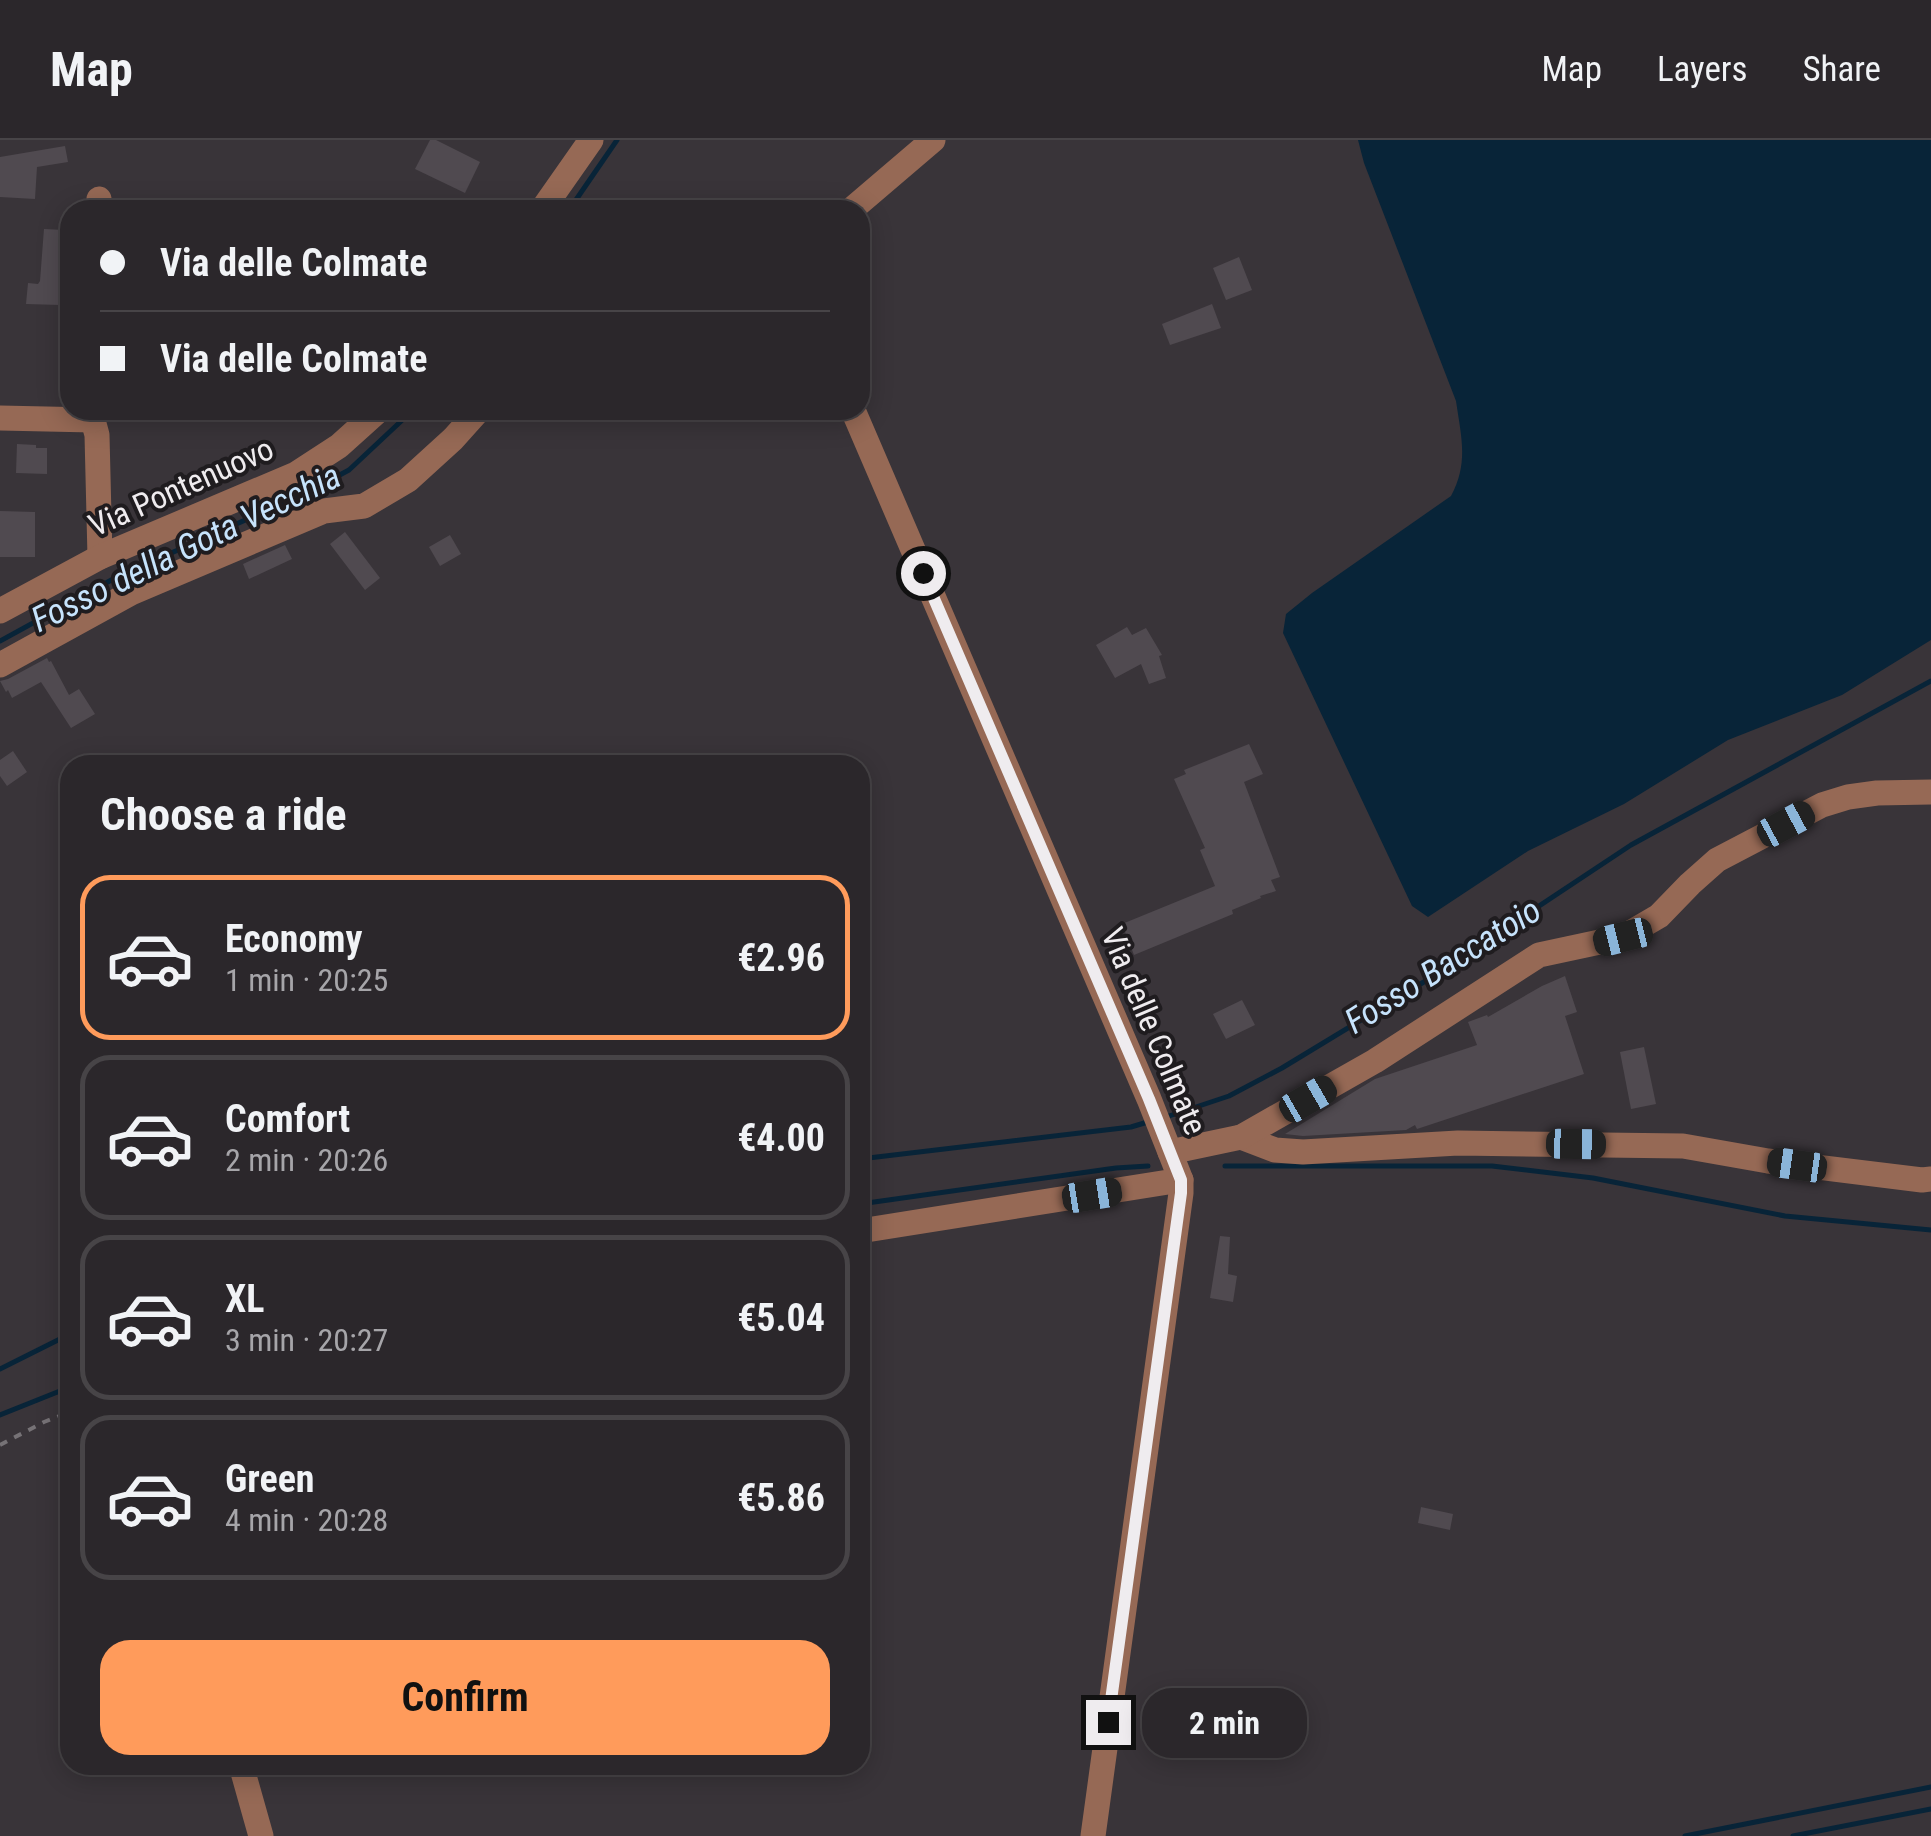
<!DOCTYPE html>
<meta charset="utf-8">
<style>
body{margin:0;font-family:"Roboto Condensed",sans-serif;background:#332f33;color:#f1f3f6;height:100vh;display:flex;flex-direction:column;font-size:38px;white-space:nowrap}
*{box-sizing:border-box;margin:0}
p{font-size:32px;color:#a6a5a9}
.icon{flex:none;width:55px;height:55px;fill:none;stroke:currentColor;stroke-width:2;stroke-linecap:round;stroke-linejoin:round}
.map{position:relative;flex:1;overflow:hidden}
.side{position:absolute;left:60px;top:615px;width:810px;height:1020px;display:flex;flex-direction:column;background:#2b272b;border-radius:30px;box-shadow:0 5px 25px #0003,0 0 0 2px #474447}
.side>*{flex:none}
.top-card{position:absolute;left:60px;top:60px;width:810px;height:220px;border-radius:30px;box-shadow:0 5px 25px #0003,0 0 0 2px #474447;display:grid;align-content:center;height:220px;padding:0 40px;background:#2b272b}
.end{position:absolute;width:45px;height:45px;margin:-22px;border:12px solid #efecef;background:#111;box-shadow:0 0 0 5px #111}
.from{border-radius:50%}
.bubble{position:absolute;height:70px;border-radius:30px;background:#2b272b;box-shadow:0 5px 25px #0003,0 0 0 2px #474447;font-size:32px;font-weight:700;line-height:70px;text-align:center}
.car{position:absolute;width:30px;height:60px;margin:-30px -15px;border-radius:12px;box-shadow:0 0 8px 2px #0007;background:linear-gradient(#222 24%,#8ab4d8 0 40%,#222 0 76%,#8ab4d8 0 86%,#222 0)}
.top-card b{display:flex;align-items:center;gap:35px;height:95px;font-size:38px}
.top-card b+b{border-top:2px solid #474447}
.top-card i{width:25px;height:25px;background:#f1f3f6}
ul{padding:0;list-style:none}
li{display:flex;align-items:center;gap:30px;height:165px;margin:0 20px 15px;padding:0 20px;border:5px solid #474447;border-radius:30px}
li div{flex:1}
li b{display:block;font-size:38px}
li em{font-style:normal;font-weight:700}
li.on{border-color:#ff9b5b}
li>.icon{width:90px;height:90px;stroke-width:1.5}
h2{padding:0 40px;font-size:45px;line-height:120px}
.action{display:flex;gap:20px;margin-top:auto;padding:20px 40px}
.action a{flex:1;height:115px;border-radius:30px;background:#ff9b5b;color:#111;font-size:40px;font-weight:700;line-height:115px;text-align:center}
header{display:flex;align-items:center;gap:60px;box-sizing:border-box;height:140px;padding:0 50px;background:#2b272b;border-bottom:2px solid #474447}
header strong{font-size:48px}
nav{display:flex;gap:55px;margin-inline-start:auto;font-size:35px}
.map>svg:first-child{display:block}
</style>
<header>
<strong>Map</strong>
<nav><a>Map</a><a>Layers</a><a>Share</a></nav>
</header>
<div class="map">
<svg width="1931" height="1696" viewBox="0 0 1931 1696">
<rect width="100%" height="100%" fill="#393439"/>
<path fill="#082438" d="M1358 0H1931V500L1842 555 1728 600 1624 664 1528 711 1428 777 1412 766 1283 493 1286 474 1312 453 1451 356C1469 323 1461 296 1456 261L1364 23Z"/>
<g fill="none" stroke-linecap="round" stroke-linejoin="round">
<g stroke="#082438" stroke-width="5">
<path d="M569 70 617 0"/>
<path d="M0 501 115 438 306 353 349 330 413 270"/>
<path d="M1166 977 1229 956 1282 928 1432 837 1631 705 1931 541"/>
<path d="M860 1019 1131 987 1151 981"/>
<path d="M1225 1026H1492L1593 1038 1785 1076 1931 1090"/>
<path d="M860 1064 1116 1028 1148 1026"/>
<path d="M0 1229 70 1194"/>
<path d="M0 1275 70 1247"/>
<path d="M1685 1696 1931 1647"/>
<path d="M1793 1696 1931 1669"/>
</g>
</g>
<g fill="#504a50">
<path d="M430 0H436L480 22 465 53 415 29Z"/>
<path d="M65 6 68 22 37 27 35 59 0 57V17Z"/>
<path d="M44 89 64 90 60 165 26 164 28 143 38 144 40 141Z"/>
<path d="M1239 117 1252 150 1226 160 1213 128Z"/>
<path d="M1212 164 1221 188 1170 205 1162 184Z"/>
<path d="M17 304 36 305V308H47V334L16 333Z"/>
<path d="M0 371 35 372V417H0Z"/>
<path d="M345 392 380 438 365 450 330 404Z"/>
<path d="M450 395 461 414 440 426 429 407Z"/>
<path d="M285 405 292 419 249 439 243 424Z"/>
<path d="M1127 487 1132 495 1146 488 1162 515 1159 516 1166 538 1149 544 1141 524 1115 538 1096 505Z"/>
<path d="M47 518 49 522 51 521 69 555 79 549 95 574 71 588 41 542 12 558 8 550 6 552 0 541 8 539Z"/>
<path d="M1249 604 1263 634 1244 642 1280 737 1271 740 1276 751 1260 756 1261 758 1232 770 1233 774 1134 815 1122 784 1215 746 1200 710 1205 708 1174 639 1186 634 1184 630Z"/>
<path d="M13 611 27 632 7 646 0 636V620Z"/>
<path d="M1565 836 1577 872 1565 876 1584 934 1417 989 1415 985 1406 990 1303 996 1285 994 1375 939 1477 905 1468 882 1487 875 1488 877 1542 846Z"/>
<path d="M1242 860 1255 885 1226 899 1213 874Z"/>
<path d="M1644 907 1656 964 1631 969 1620 912Z"/>
<path d="M1220 1096 1230 1097 1228 1134 1237 1136 1233 1162 1210 1158Z"/>
<path d="M1421 1367 1453 1374 1450 1390 1418 1383Z"/>
<path d="M1229 1554 1263 1558 1260 1582 1226 1578Z"/>
</g>
<g fill="none" stroke-linecap="round" stroke-linejoin="round">
<path stroke="#767276" stroke-width="4" stroke-dasharray="8 8" stroke-linecap="butt" d="M0 1305 44 1282 70 1272"/>
<g stroke="#966955" stroke-width="25">
<path d="M98 70 99 59"/>
<path d="M542 70 591 0"/>
<path d="M851 70 933 0"/>
<path d="M93 270V280L97 295 100 417"/>
<path d="M853 270 1149 959 1181 1040V1053L1093 1696"/>
<path d="M0 278 93 280"/>
<path d="M0 471 100 417 296 334 339 306 379 270"/>
<path d="M0 525 131 453 324 371 364 366 408 340 453 299 479 270"/>
<path d="M1241 997 1275 1010 1303 1012 1458 1003 1683 1006 1768 1021 1922 1040 1931 1039"/>
<path d="M1170 1012 1241 997 1375 921 1539 815 1623 797 1659 776 1690 744 1717 720 1822 665 1848 657 1877 653 1931 652"/>
<path d="M860 1091 1181 1040"/>
<path d="M241 1625 261 1696"/>
</g>
</g>
<g fill="none" stroke-linecap="round" stroke-linejoin="round">
<path stroke="#efecef" stroke-width="12" d="M923 433 1149 959 1181 1040V1053L1108 1582"/>
</g>
<g text-anchor="middle" dominant-baseline="central" stroke-width="8" stroke-linejoin="round" paint-order="stroke">
<g font-size="32" fill="#efecef" stroke="#1f1c1f">
<text transform="translate(181 347) rotate(-24)">Via Pontenuovo</text>
<text transform="translate(1154 891) rotate(67)">Via delle Colmate</text>
</g>
<g font-size="35" font-style="italic" fill="#c6e3fc" stroke="#1f1c1f">
<text transform="translate(186 408) rotate(-26)">Fosso della Gota Vecchia</text>
<text transform="translate(1443 826) rotate(-32)">Fosso Baccatoio</text>
</g>
</g>
</svg>
<i class="end from" style="left:923px;top:433px"></i>
<i class="end" style="left:1108px;top:1582px"></i>
<div class="bubble" style="left:1142px;top:1548px;width:165px">2 min</div>
<i class="car" style="left:1786px;top:684px;rotate:62deg"></i>
<i class="car" style="left:1623px;top:797px;rotate:256deg"></i>
<i class="car" style="left:1308px;top:959px;rotate:60deg"></i>
<i class="car" style="left:1576px;top:1004px;rotate:91deg"></i>
<i class="car" style="left:1797px;top:1025px;rotate:278deg"></i>
<i class="car" style="left:1092px;top:1055px;rotate:81deg"></i>
<div class="top-card">
<b><i class="from"></i>Via delle Colmate</b>
<b><i></i>Via delle Colmate</b>
</div>
<section class="side">
<h2>Choose a ride</h2>
<ul>
<li class="on"><svg class="icon" aria-label="car" viewBox="0 0 24 24"><path d="M5 17H2v-5l4-1 3-4h7l3 4 3 1v5h-3M9 17h6M6 11h13"/><circle cx="7" cy="17" r="2"/><circle cx="17" cy="17" r="2"/></svg><div><b>Economy</b><p>1 min · 20:25</p></div><em>€2.96</em></li>
<li><svg class="icon" aria-label="car" viewBox="0 0 24 24"><path d="M5 17H2v-5l4-1 3-4h7l3 4 3 1v5h-3M9 17h6M6 11h13"/><circle cx="7" cy="17" r="2"/><circle cx="17" cy="17" r="2"/></svg><div><b>Comfort</b><p>2 min · 20:26</p></div><em>€4.00</em></li>
<li><svg class="icon" aria-label="car" viewBox="0 0 24 24"><path d="M5 17H2v-5l4-1 3-4h7l3 4 3 1v5h-3M9 17h6M6 11h13"/><circle cx="7" cy="17" r="2"/><circle cx="17" cy="17" r="2"/></svg><div><b>XL</b><p>3 min · 20:27</p></div><em>€5.04</em></li>
<li><svg class="icon" aria-label="car" viewBox="0 0 24 24"><path d="M5 17H2v-5l4-1 3-4h7l3 4 3 1v5h-3M9 17h6M6 11h13"/><circle cx="7" cy="17" r="2"/><circle cx="17" cy="17" r="2"/></svg><div><b>Green</b><p>4 min · 20:28</p></div><em>€5.86</em></li>
</ul>
<div class="action"><a>Confirm</a></div>
</section>
</div>
